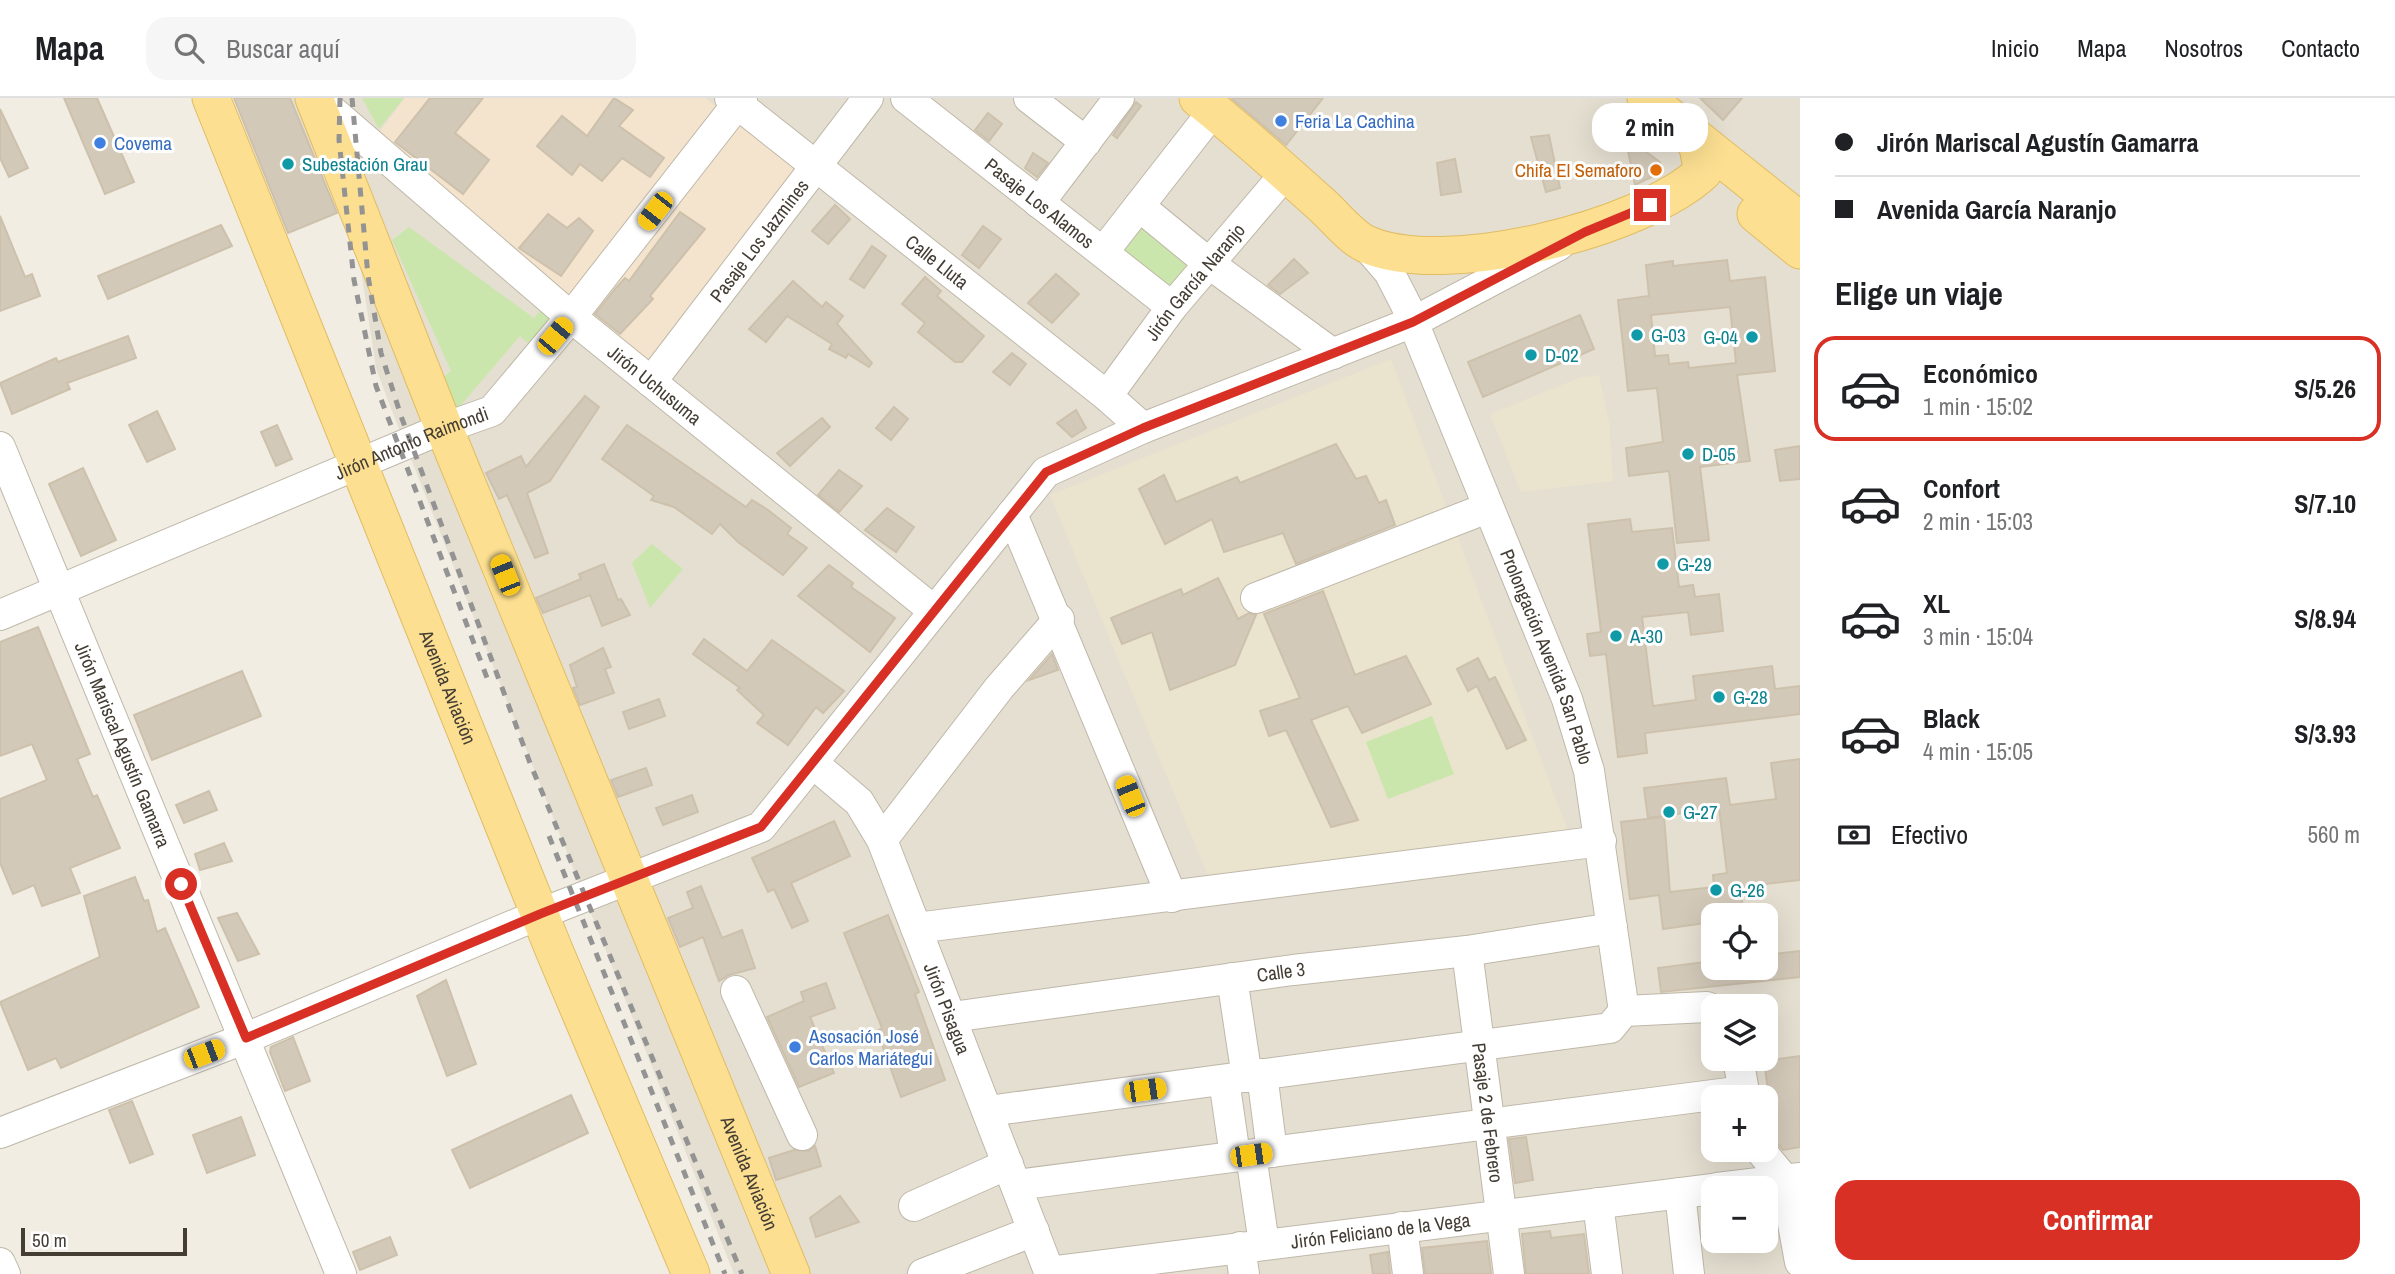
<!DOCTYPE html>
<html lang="es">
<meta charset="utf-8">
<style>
body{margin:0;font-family:"Archivo Narrow",sans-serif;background:#f6f6f6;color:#202124;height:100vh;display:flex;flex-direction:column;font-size:26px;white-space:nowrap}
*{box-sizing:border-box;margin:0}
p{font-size:23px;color:#757577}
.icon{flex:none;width:38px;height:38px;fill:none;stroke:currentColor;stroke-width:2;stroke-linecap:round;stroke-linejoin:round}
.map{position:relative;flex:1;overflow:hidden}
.sheet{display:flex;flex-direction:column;background:#fff;width:595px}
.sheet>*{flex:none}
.hud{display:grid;align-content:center;height:154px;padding:0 35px;background:#fff}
.tools{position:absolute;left:1701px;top:805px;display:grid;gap:14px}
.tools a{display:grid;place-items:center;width:77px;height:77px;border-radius:14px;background:#fff;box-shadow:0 7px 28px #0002;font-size:35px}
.scale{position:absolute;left:21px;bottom:18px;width:166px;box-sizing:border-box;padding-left:7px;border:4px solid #433d34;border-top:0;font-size:19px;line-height:24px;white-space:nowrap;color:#433d34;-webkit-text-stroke:5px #fff;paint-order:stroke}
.end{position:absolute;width:32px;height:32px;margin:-16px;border:9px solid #d93025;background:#fff;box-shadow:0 0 0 4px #fff}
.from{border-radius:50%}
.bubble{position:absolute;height:49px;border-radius:21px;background:#fff;box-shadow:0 7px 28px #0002;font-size:23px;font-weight:700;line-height:49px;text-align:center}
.car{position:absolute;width:21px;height:42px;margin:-21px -10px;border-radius:9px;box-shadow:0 0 5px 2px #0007;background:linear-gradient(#f5c518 24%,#345 0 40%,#f5c518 0 76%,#345 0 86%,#f5c518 0)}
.hud b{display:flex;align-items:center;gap:24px;height:66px;font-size:26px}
.hud b+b{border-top:2px solid #e0e0e0}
.hud i{width:18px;height:18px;background:#202124}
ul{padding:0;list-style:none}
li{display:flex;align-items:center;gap:21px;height:105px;margin:0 14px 10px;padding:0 21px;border:4px solid transparent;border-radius:21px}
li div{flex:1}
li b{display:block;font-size:26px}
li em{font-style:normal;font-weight:700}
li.active{border-color:#d93025}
li>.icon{width:63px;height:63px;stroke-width:1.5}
h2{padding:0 35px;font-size:32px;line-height:84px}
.pay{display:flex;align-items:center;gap:18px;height:77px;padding:0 35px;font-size:26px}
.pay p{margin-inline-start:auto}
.primary-button{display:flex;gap:14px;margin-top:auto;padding:14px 35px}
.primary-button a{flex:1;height:80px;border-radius:21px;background:#d93025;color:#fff;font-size:28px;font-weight:700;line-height:80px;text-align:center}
header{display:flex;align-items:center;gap:42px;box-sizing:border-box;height:98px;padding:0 35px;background:#fff;border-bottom:2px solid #e0e0e0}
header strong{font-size:33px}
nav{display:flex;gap:38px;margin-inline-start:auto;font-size:24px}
.search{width:490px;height:63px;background:#f6f6f6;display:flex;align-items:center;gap:18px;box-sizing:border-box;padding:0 24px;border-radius:21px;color:#757577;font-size:26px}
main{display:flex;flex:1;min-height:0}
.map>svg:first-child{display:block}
</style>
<header>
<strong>Mapa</strong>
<div class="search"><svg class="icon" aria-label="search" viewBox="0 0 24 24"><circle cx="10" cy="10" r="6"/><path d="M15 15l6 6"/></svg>Buscar aquí</div>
<nav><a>Inicio</a><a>Mapa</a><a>Nosotros</a><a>Contacto</a></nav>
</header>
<main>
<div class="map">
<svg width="1800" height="1176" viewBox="0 0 1800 1176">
<rect width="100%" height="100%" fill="#f1ede3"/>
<path fill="#e5dfd1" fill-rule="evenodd" d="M278 0H1800V1176H734L390 308 376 270 353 120ZM1713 817H1766V870H1713ZM1713 908H1766V961H1713ZM1713 999H1766V1052H1713ZM1713 1090H1766V1143H1713Z"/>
<path fill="#f4e4ce" d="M405 0H705L812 82 647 272 374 41Z"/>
<g fill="#eae3cd">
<path d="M1391 261 1570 739 1210 782 1050 397Z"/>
<path d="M1599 277 1609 324 1613 383 1521 394 1490 316 1579 280Z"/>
</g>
<g fill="#cbe6ac">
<path d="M362 0H404L379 31Z"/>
<path d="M1139 119 1199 166 1173 200 1117 151Z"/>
<path d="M409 129 534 220 541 212 550 219 529 246 520 238 455 314 442 280 451 273 392 142Z"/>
<path d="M652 446 683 471 650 510 632 465Z"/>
<path d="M1432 618 1454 676 1388 701 1366 644Z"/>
</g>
<g fill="#d3c9b9" stroke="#cdc1ac" stroke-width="2" fill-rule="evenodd">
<path d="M64 0H97L134 84 105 96Z"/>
<path d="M234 0H290L337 115 288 135Z"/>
<path d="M430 0H483L455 35 489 62 463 96 395 44Z"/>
<path d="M614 0 633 12 619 28 664 60 650 79 622 60 602 83 580 66 572 77 537 48 562 18 587 38Z"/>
<path d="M1231 0H1323L1286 47Z"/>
<path d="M1700 0H1742L1723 22Z"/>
<path d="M1136 4 1141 8 1117 40 1113 37Z"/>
<path d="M0 11 28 70 9 79 0 60Z"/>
<path d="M988 15 1002 26 989 43 975 32Z"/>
<path d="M1549 37 1560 90 1546 94 1531 39Z"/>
<path d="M1625 38 1660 64 1662 74 1635 87Z"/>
<path d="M1033 55 1048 65 1037 79 1025 70Z"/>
<path d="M1455 61 1461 94 1441 97 1437 65Z"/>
<path d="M835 107 850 121 828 146 812 133Z"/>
<path d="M680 114 705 131 650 198 653 201 620 236 595 216 615 191 625 180 629 183Z"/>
<path d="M548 116 567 130 579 120 593 133 561 178 519 150Z"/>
<path d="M0 118 25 179 32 176 40 198 0 213Z"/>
<path d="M221 127 232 148 108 201 98 178Z"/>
<path d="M983 128 1001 141 979 170 962 157Z"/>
<path d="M872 148 886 158 864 190 850 181Z"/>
<path d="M1294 161 1308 175 1280 196 1268 187Z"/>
<path d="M1727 162 1730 183 1765 179 1775 273 1737 277 1750 363 1700 369 1709 442 1677 445 1669 373 1629 378 1626 350 1663 344 1657 290 1628 293 1618 202 1649 198 1646 167 1673 163V168ZM1730 209 1736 265 1689 270 1688 264 1669 266 1668 257 1655 258 1651 217Z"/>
<path d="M1056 176 1079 196 1052 225 1028 205Z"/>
<path d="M925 179 941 193 937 198 984 238 962 264H955L918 234 925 225 902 206Z"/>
<path d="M793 183 822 209 826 204 843 218 837 226 872 265 869 269 848 256 846 260 829 251 832 246 787 218 766 244 749 231Z"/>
<path d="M1580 217 1594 251 1483 299 1468 264Z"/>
<path d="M128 238 136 260 67 285 70 291 12 316 0 285 56 260 58 264Z"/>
<path d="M1012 255 1026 266 1010 287 993 274Z"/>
<path d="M585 298 599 309 550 383 527 395 548 455 535 460 507 397 499 401 486 375 521 358 526 369Z"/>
<path d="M894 309 908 321 891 342 876 330Z"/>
<path d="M1076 312 1086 330 1072 339 1057 325Z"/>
<path d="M157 313 175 351 147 364 129 327Z"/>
<path d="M822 320 830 329 790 368 777 355Z"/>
<path d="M277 327 292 361 276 368 261 334Z"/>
<path d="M627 327 746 409 752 402 768 412 791 430 787 436 807 450 783 477 738 444 720 426 712 436 674 409 651 402 654 398 602 361Z"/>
<path d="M1336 346 1356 381 1366 378 1379 405 1386 402 1395 427 1296 466 1283 435 1224 454 1212 421 1165 446 1139 391 1164 377 1176 404 1237 379 1240 385Z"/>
<path d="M1800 348V381L1780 383 1775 352Z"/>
<path d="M83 370 116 442 81 458 49 386Z"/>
<path d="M839 372 862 388 839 414 818 397Z"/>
<path d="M887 410 914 429 896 454 865 432Z"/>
<path d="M1630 421 1632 434 1672 430 1679 489 1693 487 1695 499 1719 496 1723 533 1691 537 1688 514 1642 519 1653 608 1696 602 1693 578 1772 568 1775 591 1800 588V616L1645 635 1647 655 1618 659 1606 556 1590 558 1587 536 1601 534 1588 426Z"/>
<path d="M604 466 618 502 621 501 630 517 602 528 590 497 543 515 536 500 581 481 579 476Z"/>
<path d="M829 467 853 485 851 489 895 520 870 554 798 498Z"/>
<path d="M1218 480 1238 521 1249 515 1256 517 1235 567 1170 592 1152 534 1122 546 1111 520 1181 491 1183 497Z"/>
<path d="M1323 493 1355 577 1406 558 1431 606 1362 635 1348 608 1311 622 1358 722 1331 729 1286 632 1269 638 1260 613 1300 600 1264 516Z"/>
<path d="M38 529 90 656 77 661 93 699 97 697 120 750 70 770 80 795 42 808 34 787 13 796 0 765V701L47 682 32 646 0 658V544Z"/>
<path d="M704 541 747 573 772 542 844 593 823 615 816 609 788 647 757 625 764 617 737 592 740 590 693 556Z"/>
<path d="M603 550 611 569 605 571 614 595 580 607 573 590 577 589 570 567Z"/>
<path d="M1052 556 1058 572 1029 582Z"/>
<path d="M1478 560 1489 582 1495 579 1526 642 1507 651 1477 588 1468 593 1457 571Z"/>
<path d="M242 573 261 618 152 662 134 617Z"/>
<path d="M659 601 665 618 629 631 623 614Z"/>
<path d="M1800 661V782L1740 789 1744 817H1713V824L1663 831 1659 797 1630 801 1621 724 1664 719 1670 794 1714 789 1713 777 1727 775 1719 710 1648 720 1644 690 1726 680 1730 707 1776 701 1771 665Z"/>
<path d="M646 670 652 687 618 699 611 682Z"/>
<path d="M209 693 217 712 184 725 176 707Z"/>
<path d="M692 697 698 714 663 727 656 710Z"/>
<path d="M834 723 850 758 791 785 808 823 792 830 774 791 768 794 752 760Z"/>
<path d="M224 745 232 763 200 772 195 756Z"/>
<path d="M135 779 144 803 148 802 157 834 165 830 199 909 61 970 56 960 28 972 0 904 100 859 84 798Z"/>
<path d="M701 788 722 840 742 832 755 870 729 877 719 883 703 839 680 849 668 820 693 810 687 794Z"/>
<path d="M237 815 259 856 238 863 218 820Z"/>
<path d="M888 817 919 894 915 896 945 982 901 999 877 933 882 930 844 835Z"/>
<path d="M1800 853V879L1661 894 1658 870 1713 863V870H1766V857Z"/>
<path d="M446 882 476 966 447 978 417 898Z"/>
<path d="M826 885 835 910 810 919 834 975 799 989 767 919 804 903 801 894Z"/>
<path d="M293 939 310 983 285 993 270 954 271 949Z"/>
<path d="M1800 958V1049L1783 1052 1775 1043 1764 963Z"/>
<path d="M571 997 588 1035 470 1090 452 1052Z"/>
<path d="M132 1003 153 1056 130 1065 109 1012Z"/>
<path d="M241 1019 255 1057 207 1075 193 1037Z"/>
<path d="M1526 1039 1533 1082 1515 1085 1509 1041Z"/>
<path d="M815 1048 821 1068 776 1082 769 1060 794 1052 809 1053Z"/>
<path d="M840 1098 859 1124 816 1139 810 1120Z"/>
<path d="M1550 1133 1551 1140 1584 1136 1589 1176H1526L1522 1136Z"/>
<path d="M390 1139 397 1157 360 1172 353 1154Z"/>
<path d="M1487 1143 1491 1176H1425L1422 1150Z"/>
<path d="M1388 1154 1390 1176H1373L1370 1157Z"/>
</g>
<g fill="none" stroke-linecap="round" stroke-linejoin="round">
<defs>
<g id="minor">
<path id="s1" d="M317 0 571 219 933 512"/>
<path id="s2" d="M730 0 1107 298 1143 330"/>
<path id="s3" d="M906 0 1172 209"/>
<path d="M1029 0 1086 44"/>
<path d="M1039 105 1119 0"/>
<path d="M1139 108 1211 167 1333 256"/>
<path id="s4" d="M1365 146 1389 174 1406 207 1567 601 1589 673 1624 913"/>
<path d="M1104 153 1214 12"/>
<path id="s5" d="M651 284 868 0"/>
<path id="s6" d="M1107 298 1172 209 1286 75"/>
<path id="s7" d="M0 349 341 1176"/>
<path d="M1012 416 1172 799"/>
<path d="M1256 500 1487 410"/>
<path id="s8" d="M0 517 444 330 492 313 571 219 742 0"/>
<path id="s9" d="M814 666 859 704 882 742 1050 1176"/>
<path d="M882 742 999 590 1059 521"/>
<path d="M916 830 1601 743"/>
<path id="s10" d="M1467 853 1509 1176"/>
<path d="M1232 880 1247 979"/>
<path d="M736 893 802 1037"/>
<path d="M1624 913 1707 909 1713 912"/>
<path id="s11" d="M952 919 1293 872 1467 853 1612 830"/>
<path d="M1738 961 1745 999"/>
<path d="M1262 976 1272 1054"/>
<path d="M1224 982 1235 1058"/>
<path d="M988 1013 1610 930 1624 913"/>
<path d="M0 1035 246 940 540 816 761 729 1046 374 1143 330 1413 224 1559 147"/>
<path d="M1760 1052 1785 1082 1800 1164"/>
<path d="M1251 1057 1264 1146"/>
<path d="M1016 1087 1744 993"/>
<path d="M1717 1090 1800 1080"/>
<path d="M1680 1095 1689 1176"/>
<path d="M1598 1105 1607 1176"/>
<path d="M914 1108 1008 1066"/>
<path d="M1402 1129 1408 1176"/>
<path d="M1240 1149 1244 1176"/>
<path d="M0 1165 5 1176"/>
<path id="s12" d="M1049 1174 1713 1091"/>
<path d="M923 1176 1034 1133"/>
</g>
<g id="major">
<path id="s13" d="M211 0 554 852 691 1176"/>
<path id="s14" d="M314 0 444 330 791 1176"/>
<path d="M1198 0C1241 34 1282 71 1323 108 1335 119 1351 139 1366 146 1444 181 1642 131 1703 74L1698 49 1689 33"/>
<path d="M1646 0 1800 123"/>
<path d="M1756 116 1800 152"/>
</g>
</defs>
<use href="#minor" stroke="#bfb8a9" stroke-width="32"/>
<use href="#major" stroke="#e1bc62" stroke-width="39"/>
<use href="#minor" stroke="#fff" stroke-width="30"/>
<use href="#major" stroke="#fcdf91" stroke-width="37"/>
<g stroke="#939393" stroke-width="5" stroke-dasharray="9 9" stroke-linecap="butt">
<path d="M340 0 339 42 354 182 376 288 489 585"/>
<path d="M352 0 368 178 381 255 401 318 530 665 742 1176"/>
<path d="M549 738 725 1176"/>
</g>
</g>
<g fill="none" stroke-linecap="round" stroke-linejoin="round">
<path stroke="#d93025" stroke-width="9" d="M181 786 246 940 540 816 761 729 1046 374 1143 330 1413 224 1585 134 1650 107"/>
</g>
<g fill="#3f7fe0" stroke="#fff" stroke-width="2.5">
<circle cx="1281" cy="23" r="7"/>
<circle cx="100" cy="45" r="7"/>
<circle cx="795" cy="949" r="7"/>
</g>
<g fill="#0f9aa8" stroke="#fff" stroke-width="2.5">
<circle cx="288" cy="66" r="7"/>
<circle cx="1637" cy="237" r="7"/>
<circle cx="1752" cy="239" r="7"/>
<circle cx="1531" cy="257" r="7"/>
<circle cx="1688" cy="356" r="7"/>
<circle cx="1663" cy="466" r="7"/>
<circle cx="1616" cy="538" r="7"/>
<circle cx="1719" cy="599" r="7"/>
<circle cx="1669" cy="714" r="7"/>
<circle cx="1716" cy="792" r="7"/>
</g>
<circle fill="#e8710a" stroke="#fff" stroke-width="2.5" cx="1656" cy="72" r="7"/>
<g text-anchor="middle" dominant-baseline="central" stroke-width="6" stroke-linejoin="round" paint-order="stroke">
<g font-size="19" fill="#366cbe" stroke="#fff" text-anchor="start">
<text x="1295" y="23">Feria La Cachina</text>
<text x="114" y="45">Covema</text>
<text x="809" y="938">Asosación José<tspan x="809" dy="22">Carlos Mariátegui</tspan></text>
</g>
<g font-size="19" fill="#0d838f" stroke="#fff" text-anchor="start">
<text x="302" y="66">Subestación Grau</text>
<text x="1651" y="237">G-03</text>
<text x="1738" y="239" text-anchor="end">G-04</text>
<text x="1545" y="257">D-02</text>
<text x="1702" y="356">D-05</text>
<text x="1677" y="466">G-29</text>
<text x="1630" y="538">A-30</text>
<text x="1733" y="599">G-28</text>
<text x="1683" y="714">G-27</text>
<text x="1730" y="792">G-26</text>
</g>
<g font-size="19" fill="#c56008" stroke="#fff" text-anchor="end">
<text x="1642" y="72">Chifa El Semaforo</text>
</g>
<g font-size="19" fill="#433d34" stroke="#fff">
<text stroke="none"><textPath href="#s3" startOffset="170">Pasaje Los Alamos</textPath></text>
<text stroke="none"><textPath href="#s5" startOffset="178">Pasaje Los Jazmines</textPath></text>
<text stroke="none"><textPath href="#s2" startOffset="264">Calle Lluta</textPath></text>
<text stroke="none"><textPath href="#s6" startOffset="144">Jirón García Naranjo</textPath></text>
<text stroke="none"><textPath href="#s1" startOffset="443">Jirón Uchusuma</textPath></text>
<text stroke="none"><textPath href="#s8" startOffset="446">Jirón Antonio Raimondi</textPath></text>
<text stroke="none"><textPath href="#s4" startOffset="453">Prolongación Avenida San Pablo</textPath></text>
<text stroke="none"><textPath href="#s13" startOffset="635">Avenida Aviación</textPath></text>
<text stroke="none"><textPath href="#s7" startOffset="322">Jirón Mariscal Agustín Gamarra</textPath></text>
<text stroke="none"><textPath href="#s11" startOffset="332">Calle 3</textPath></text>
<text stroke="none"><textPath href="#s9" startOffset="284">Jirón Pisagua</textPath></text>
<text stroke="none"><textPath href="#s10" startOffset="163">Pasaje 2 de Febrero</textPath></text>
<text stroke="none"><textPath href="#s14" startOffset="1160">Avenida Aviación</textPath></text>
<text stroke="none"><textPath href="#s12" startOffset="334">Jirón Feliciano de la Vega</textPath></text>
</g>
</g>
</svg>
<div class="tools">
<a><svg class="icon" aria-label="locate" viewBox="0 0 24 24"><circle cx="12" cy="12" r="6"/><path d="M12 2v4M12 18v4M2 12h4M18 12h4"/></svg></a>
<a><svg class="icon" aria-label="layers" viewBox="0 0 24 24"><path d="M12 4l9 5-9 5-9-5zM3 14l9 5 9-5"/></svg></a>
<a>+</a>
<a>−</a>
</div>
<div class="scale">50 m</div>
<i class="end from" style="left:181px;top:786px"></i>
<i class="end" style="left:1650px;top:107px"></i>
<div class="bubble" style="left:1592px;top:5px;width:116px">2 min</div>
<i class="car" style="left:655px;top:113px;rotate:218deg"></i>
<i class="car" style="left:555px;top:238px;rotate:40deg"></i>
<i class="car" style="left:505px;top:477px;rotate:338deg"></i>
<i class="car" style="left:1130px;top:698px;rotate:338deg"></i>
<i class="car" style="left:204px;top:956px;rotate:69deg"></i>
<i class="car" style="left:1145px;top:992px;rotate:82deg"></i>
<i class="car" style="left:1251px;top:1057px;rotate:82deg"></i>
</div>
<section class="sheet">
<div class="hud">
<b><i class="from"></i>Jirón Mariscal Agustín Gamarra</b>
<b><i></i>Avenida García Naranjo</b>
</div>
<h2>Elige un viaje</h2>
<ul>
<li class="active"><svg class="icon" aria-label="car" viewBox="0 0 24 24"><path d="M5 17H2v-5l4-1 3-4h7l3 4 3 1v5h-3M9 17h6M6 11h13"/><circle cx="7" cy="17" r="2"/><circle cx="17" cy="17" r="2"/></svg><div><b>Económico</b><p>1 min · 15:02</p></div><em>S/5.26</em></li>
<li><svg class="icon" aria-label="car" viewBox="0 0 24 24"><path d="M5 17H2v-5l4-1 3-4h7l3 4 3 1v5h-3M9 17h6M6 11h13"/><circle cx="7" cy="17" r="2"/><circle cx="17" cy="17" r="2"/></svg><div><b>Confort</b><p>2 min · 15:03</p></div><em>S/7.10</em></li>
<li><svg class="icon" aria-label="car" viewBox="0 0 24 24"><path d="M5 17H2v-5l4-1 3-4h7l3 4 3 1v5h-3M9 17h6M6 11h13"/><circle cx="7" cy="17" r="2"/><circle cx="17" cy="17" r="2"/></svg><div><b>XL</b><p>3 min · 15:04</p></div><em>S/8.94</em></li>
<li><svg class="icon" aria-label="car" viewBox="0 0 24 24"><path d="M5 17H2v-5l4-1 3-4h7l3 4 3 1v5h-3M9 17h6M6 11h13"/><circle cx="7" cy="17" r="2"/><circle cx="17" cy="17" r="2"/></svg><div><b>Black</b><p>4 min · 15:05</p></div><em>S/3.93</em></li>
</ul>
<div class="pay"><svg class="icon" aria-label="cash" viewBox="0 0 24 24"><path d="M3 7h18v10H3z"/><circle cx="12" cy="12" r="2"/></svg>Efectivo<p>560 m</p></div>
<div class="primary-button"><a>Confirmar</a></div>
</section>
</main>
